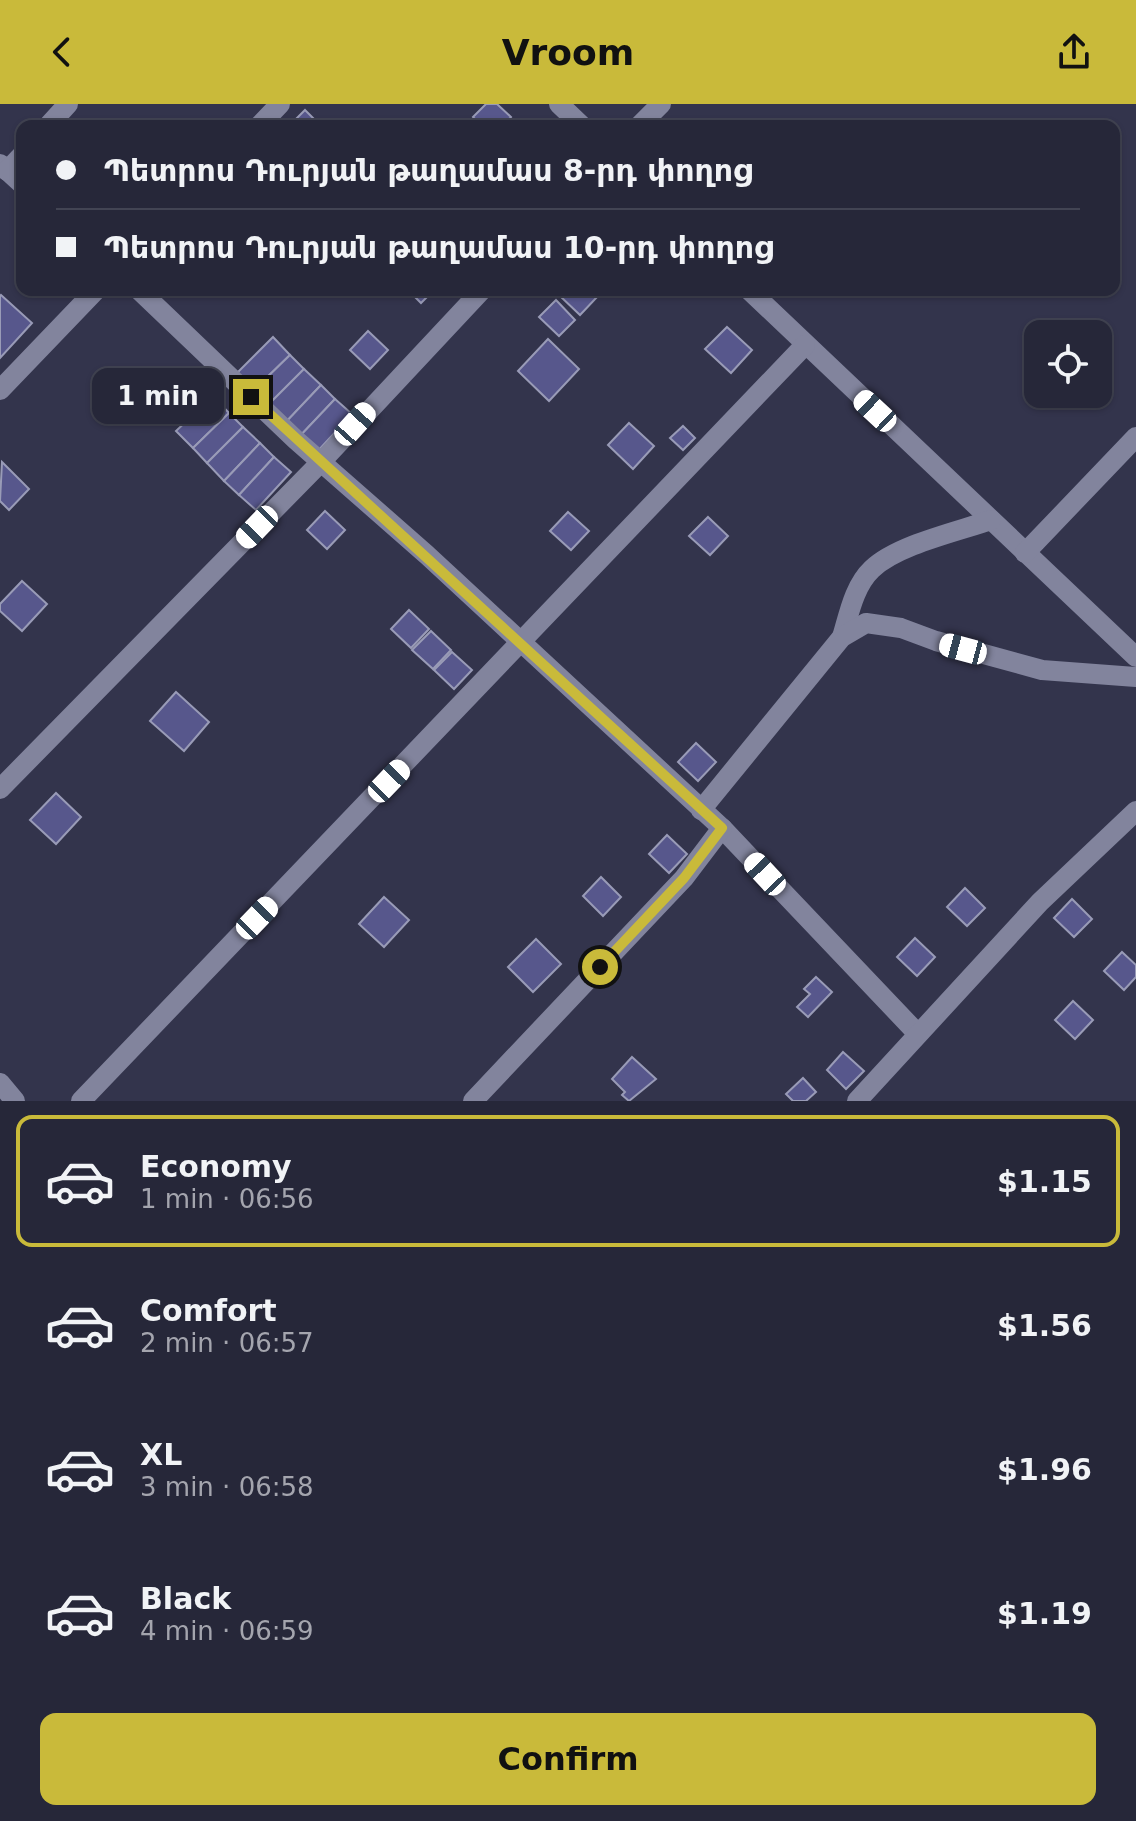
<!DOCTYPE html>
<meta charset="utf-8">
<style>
body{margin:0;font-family:"DejaVu Sans","Noto Sans Armenian",sans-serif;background:#323344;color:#f1f3f6;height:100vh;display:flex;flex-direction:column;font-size:30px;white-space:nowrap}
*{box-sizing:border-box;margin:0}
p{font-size:26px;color:#a4a5ae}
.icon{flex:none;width:44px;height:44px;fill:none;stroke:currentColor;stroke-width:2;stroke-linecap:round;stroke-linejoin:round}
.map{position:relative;height:997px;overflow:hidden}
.side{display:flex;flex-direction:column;background:#262739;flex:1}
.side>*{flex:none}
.top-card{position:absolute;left:16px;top:16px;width:1104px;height:176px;border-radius:16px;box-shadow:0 2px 6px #0004,0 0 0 2px #424453;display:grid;align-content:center;height:176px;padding:0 40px;background:#262739}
.buttons{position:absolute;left:1024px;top:216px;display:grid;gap:16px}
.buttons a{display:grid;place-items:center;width:88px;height:88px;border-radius:16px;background:#262739;box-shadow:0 2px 6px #0004,0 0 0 2px #424453;font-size:40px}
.end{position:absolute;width:36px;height:36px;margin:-18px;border:10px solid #c9ba3a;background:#111;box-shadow:0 0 0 4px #111}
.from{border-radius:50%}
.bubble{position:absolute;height:56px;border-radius:16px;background:#262739;box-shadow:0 2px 6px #0004,0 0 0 2px #424453;font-size:26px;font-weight:700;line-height:56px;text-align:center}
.car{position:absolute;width:24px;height:48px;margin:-24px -12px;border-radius:10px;box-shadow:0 0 6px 2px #0007;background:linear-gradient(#fff 24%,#345 0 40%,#fff 0 76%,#345 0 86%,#fff 0)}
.top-card b{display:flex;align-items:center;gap:28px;height:76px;font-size:30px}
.top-card b+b{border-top:2px solid #424453}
.top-card i{width:20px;height:20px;background:#f1f3f6}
ul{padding:14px 0 0;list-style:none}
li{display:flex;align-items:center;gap:24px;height:132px;margin:0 16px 12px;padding:0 24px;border:4px solid transparent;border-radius:16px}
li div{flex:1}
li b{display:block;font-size:30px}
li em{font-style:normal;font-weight:700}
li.selected{border-color:#c9ba3a}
li>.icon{width:72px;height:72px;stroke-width:1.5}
.button{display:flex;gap:16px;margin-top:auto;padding:16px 40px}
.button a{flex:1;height:92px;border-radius:16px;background:#c9ba3a;color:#111;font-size:32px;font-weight:700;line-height:92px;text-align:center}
header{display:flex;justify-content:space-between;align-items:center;height:104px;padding:0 40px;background:#c9ba3a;color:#111;font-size:36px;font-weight:700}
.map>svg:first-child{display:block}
</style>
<header><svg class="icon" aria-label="back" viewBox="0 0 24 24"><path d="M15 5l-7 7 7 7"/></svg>Vroom<svg class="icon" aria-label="share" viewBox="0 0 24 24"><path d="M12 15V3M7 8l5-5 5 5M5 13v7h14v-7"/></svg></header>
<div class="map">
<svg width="1136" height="997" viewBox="0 0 1136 997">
<rect width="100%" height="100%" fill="#33344c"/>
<g fill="#57578c" stroke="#999bb7" stroke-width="2">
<path d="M486 0H497L511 13 503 22H482L473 13Z"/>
<path d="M305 6 321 22H289Z"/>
<path d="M408 186H434L421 199Z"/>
<path d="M566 186H592L598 192 580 211 560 192Z"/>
<path d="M1 191 32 219 0 254V192Z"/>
<path d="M556 196 575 216 559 232 539 213Z"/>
<path d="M727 223 752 246 731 269 705 245Z"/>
<path d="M368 227 388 246 370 265 350 246Z"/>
<path d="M273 233 290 251 254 286 237 269Z"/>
<path d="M548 235 579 265 549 297 518 267Z"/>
<path d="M290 251 304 265 268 301 254 286Z"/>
<path d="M304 265 321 281 285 319 268 301Z"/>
<path d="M321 281 335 295 299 333 285 319Z"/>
<path d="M213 292 229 309 193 344 176 327Z"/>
<path d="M335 295 352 310 316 349 299 333Z"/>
<path d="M229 309 243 323 207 359 193 344Z"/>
<path d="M629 319 654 342 633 365 608 341Z"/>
<path d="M683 322 695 334 683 346 670 334Z"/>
<path d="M243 323 260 339 224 377 207 359Z"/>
<path d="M260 339 274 353 239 391 224 377Z"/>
<path d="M274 353 291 368 256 406 239 391Z"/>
<path d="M2 358 29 385 9 406 0 397Z"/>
<path d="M325 407 345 426 327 445 307 426Z"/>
<path d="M568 408 589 427 571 446 550 427Z"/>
<path d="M708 413 728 432 710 451 689 432Z"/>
<path d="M22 477 47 500 22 527 0 507V500Z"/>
<path d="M409 506 429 525 411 544 391 525Z"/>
<path d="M431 527 451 546 433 565 412 546Z"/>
<path d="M452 548 472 566 454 585 434 566Z"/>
<path d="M176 588 209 618 184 647 150 617Z"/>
<path d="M696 639 716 658 698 677 678 658Z"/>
<path d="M56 689 81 713 56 740 30 716Z"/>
<path d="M667 731 687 750 669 769 649 750Z"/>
<path d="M601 773 621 793 603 812 583 792Z"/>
<path d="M965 784 985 804 967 822 947 803Z"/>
<path d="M384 793 409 816 384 843 359 820Z"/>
<path d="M1072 795 1092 815 1074 833 1054 814Z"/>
<path d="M915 834 935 853 917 872 897 853Z"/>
<path d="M536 835 561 860 533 888 508 863Z"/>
<path d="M1122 848 1136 861V873L1124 886 1104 867Z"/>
<path d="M816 873 832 888 808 913 797 903 810 890 804 885Z"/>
<path d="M1073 897 1093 916 1075 935 1055 916Z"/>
<path d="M843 948 864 967 846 985 827 966Z"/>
<path d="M632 953 656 975 629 997 622 991 625 988 612 975Z"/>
<path d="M803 974 816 988 806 997H793L786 990Z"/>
</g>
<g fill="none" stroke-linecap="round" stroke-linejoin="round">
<g stroke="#82849d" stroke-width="20">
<path d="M559 0 582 22"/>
<path d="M48 22 68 0"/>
<path d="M259 22 280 0"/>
<path d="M639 22 661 0"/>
<path d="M0 60 22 80"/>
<path d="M7 67 22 51"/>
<path d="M139 186 296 336 427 451 722 724 917 929"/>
<path d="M749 186 1136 553"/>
<path d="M0 286 96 186"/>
<path d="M1025 449 1136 333"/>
<path d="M842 533C849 510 854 482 872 465 897 441 956 428 991 416"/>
<path d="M0 685 321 358 482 186"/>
<path d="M701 706 842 533 866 519 901 524 936 537 1042 566 1136 573"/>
<path d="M0 979 15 997"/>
<path d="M81 997 805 241"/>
<path d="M473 997 684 774 722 724"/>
<path d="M857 997 1040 798 1136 707"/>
</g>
</g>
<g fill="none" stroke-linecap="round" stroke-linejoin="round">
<path stroke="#c9ba3a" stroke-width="10" d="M251 293 722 724 684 774 600 863"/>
</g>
</svg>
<div class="buttons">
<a><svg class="icon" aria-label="locate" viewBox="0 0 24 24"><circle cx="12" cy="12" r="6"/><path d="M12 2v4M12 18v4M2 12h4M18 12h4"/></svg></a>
</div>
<i class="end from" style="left:600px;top:863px"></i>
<i class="end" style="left:251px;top:293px"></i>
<div class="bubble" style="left:92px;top:264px;width:132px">1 min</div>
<i class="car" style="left:875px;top:307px;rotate:313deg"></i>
<i class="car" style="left:355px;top:320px;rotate:42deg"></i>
<i class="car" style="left:257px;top:423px;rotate:224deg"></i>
<i class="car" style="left:963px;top:545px;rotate:285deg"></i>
<i class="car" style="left:389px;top:677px;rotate:44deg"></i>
<i class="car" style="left:765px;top:770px;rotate:317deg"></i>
<i class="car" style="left:257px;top:814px;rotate:44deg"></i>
<div class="top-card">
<b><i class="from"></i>Պետրոս Դուրյան թաղամաս 8-րդ փողոց</b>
<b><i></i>Պետրոս Դուրյան թաղամաս 10-րդ փողոց</b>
</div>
</div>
<section class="side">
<ul>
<li class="selected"><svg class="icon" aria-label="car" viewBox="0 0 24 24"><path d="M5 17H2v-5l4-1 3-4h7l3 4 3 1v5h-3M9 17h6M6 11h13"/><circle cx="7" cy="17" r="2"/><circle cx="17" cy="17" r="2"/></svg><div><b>Economy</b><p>1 min · 06:56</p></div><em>$1.15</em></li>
<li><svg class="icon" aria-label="car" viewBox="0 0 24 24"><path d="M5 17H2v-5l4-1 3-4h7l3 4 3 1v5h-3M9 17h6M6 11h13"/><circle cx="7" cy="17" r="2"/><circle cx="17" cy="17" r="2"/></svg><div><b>Comfort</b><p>2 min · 06:57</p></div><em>$1.56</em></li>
<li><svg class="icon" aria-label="car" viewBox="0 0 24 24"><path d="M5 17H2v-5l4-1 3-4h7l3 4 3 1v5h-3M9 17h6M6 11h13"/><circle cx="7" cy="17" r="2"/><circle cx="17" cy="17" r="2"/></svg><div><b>XL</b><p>3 min · 06:58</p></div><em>$1.96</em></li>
<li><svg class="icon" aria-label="car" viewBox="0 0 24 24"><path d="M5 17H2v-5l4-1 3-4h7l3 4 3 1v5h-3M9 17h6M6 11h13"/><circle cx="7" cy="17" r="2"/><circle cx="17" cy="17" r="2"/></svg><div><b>Black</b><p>4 min · 06:59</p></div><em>$1.19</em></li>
</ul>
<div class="button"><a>Confirm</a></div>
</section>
